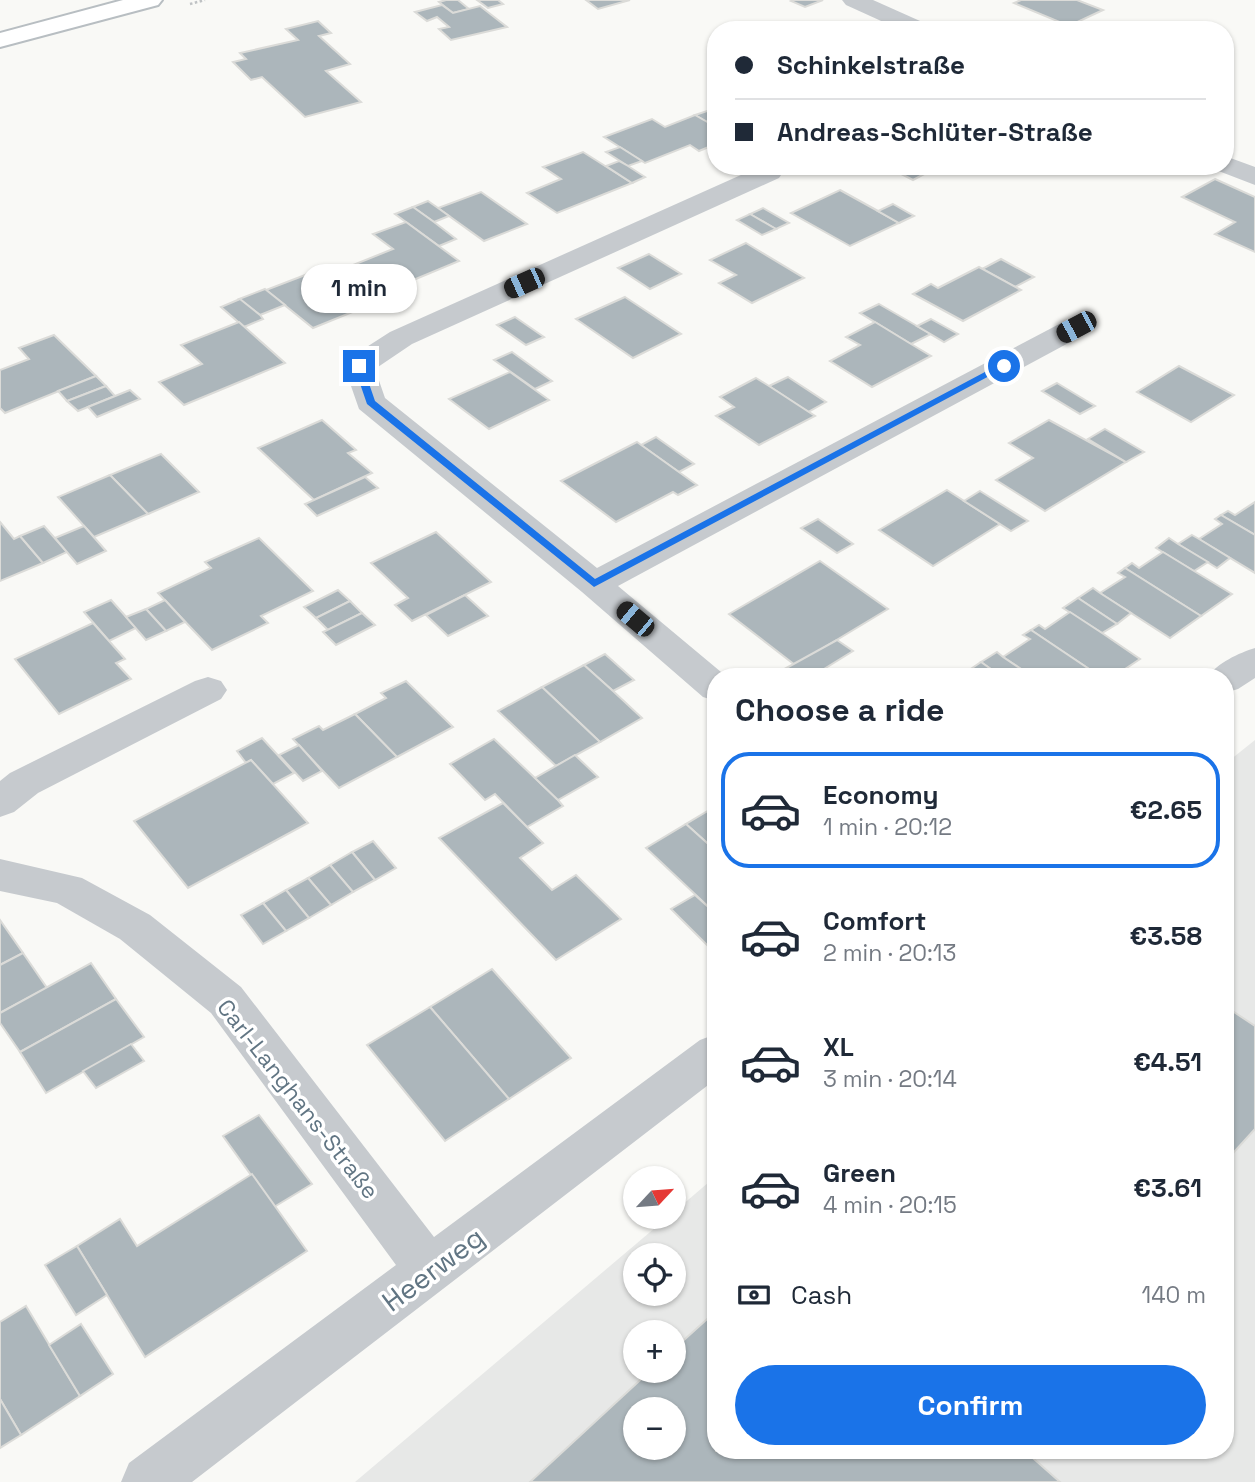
<!DOCTYPE html>
<meta charset="utf-8">
<style>
body{margin:0;font-family:"Space Grotesk",sans-serif;background:#f6f6f7;color:#1f2937;height:100vh;display:flex;flex-direction:column;font-size:26px;white-space:nowrap}
*{box-sizing:border-box;margin:0}
p{font-size:23px;color:#747a83}
.icon{flex:none;width:38px;height:38px;fill:none;stroke:currentColor;stroke-width:2;stroke-linecap:round;stroke-linejoin:round}
.map{position:relative;flex:1;overflow:hidden}
.panel{position:absolute;left:707px;top:668px;width:527px;height:791px;display:flex;flex-direction:column;background:#fff;border-radius:28px;box-shadow:0 2px 5px #0004}
.panel>*{flex:none}
.top-card{position:absolute;left:707px;top:21px;width:527px;height:154px;border-radius:28px;box-shadow:0 2px 5px #0004;display:grid;align-content:center;height:154px;padding:0 28px;background:#fff}
.needle{width:46px;rotate:64deg}
.buttons{position:absolute;left:623px;top:1166px;display:grid;gap:14px}
.buttons a{display:grid;place-items:center;width:63px;height:63px;border-radius:50%;background:#fff;box-shadow:0 2px 5px #0004;font-size:35px}
.end{position:absolute;width:32px;height:32px;margin:-16px;border:9px solid #1a73e8;background:#fff;box-shadow:0 0 0 4px #fff}
.from{border-radius:50%}
.bubble{position:absolute;height:49px;border-radius:24px;background:#fff;box-shadow:0 2px 5px #0004;font-size:23px;font-weight:600;line-height:49px;text-align:center}
.car{position:absolute;width:21px;height:42px;margin:-21px -10px;border-radius:9px;box-shadow:0 0 5px 2px #0007;background:linear-gradient(#222 24%,#8ab4d8 0 40%,#222 0 76%,#8ab4d8 0 86%,#222 0)}
.top-card b{display:flex;align-items:center;gap:24px;height:66px;font-size:26px}
.top-card b+b{border-top:2px solid #e0e1e3}
.top-card i{width:18px;height:18px;background:#1f2937}
ul{padding:0;list-style:none}
li{display:flex;align-items:center;gap:21px;height:116px;margin:0 14px 10px;padding:0 14px;border:4px solid transparent;border-radius:28px}
li div{flex:1}
li b{display:block;font-size:26px}
li em{font-style:normal;font-weight:600}
li.selected{border-color:#1a73e8}
li>.icon{width:63px;height:63px;stroke-width:1.5}
h2{padding:0 28px;font-size:32px;line-height:84px}
.pay{display:flex;align-items:center;gap:18px;height:77px;padding:0 28px;font-size:26px}
.pay p{margin-inline-start:auto}
.primary-button{display:flex;gap:14px;margin-top:auto;padding:14px 28px}
.primary-button a{flex:1;height:80px;border-radius:42px;background:#1a73e8;color:#fff;font-size:28px;font-weight:600;line-height:80px;text-align:center}
.map>svg:first-child{display:block}
</style>
<div class="map">
<svg width="1255" height="1482" viewBox="0 0 1255 1482">
<rect width="100%" height="100%" fill="#f9f9f6"/>
<path fill="#e7e8e7" fill-rule="evenodd" d="M1255 740V1482H355L669 1216H674V1212L716 1176V1451H1225V764ZM635 1255H674V1293H635ZM635 1332H674V1370H635ZM635 1409H674V1447H635Z"/>
<g fill="#acb6bb" stroke="#dbdbd8" stroke-width="2" fill-rule="evenodd">
<path d="M446 0H458L469 9 453 13 439 2Z"/>
<path d="M477 0H498L503 4 488 8Z"/>
<path d="M586 0H630L598 9Z"/>
<path d="M793 0H823L805 7 791 1Z"/>
<path d="M1021 0H1077L1103 10 1069 26 1014 3Z"/>
<path d="M442 5 453 13 480 6 507 27 451 40 439 29 449 27 437 17 427 21 415 12Z"/>
<path d="M318 21 331 33 319 36 350 64 326 71 361 102 305 117 262 77 251 80 233 62 246 59 240 53 298 40 286 29Z"/>
<path d="M710 110 716 113V127L695 115Z"/>
<path d="M695 115 716 127V144L699 151 690 145 645 163 604 137 652 119 665 127Z"/>
<path d="M620 147 642 161 628 166 606 152Z"/>
<path d="M583 152 632 183 557 213 527 193 561 179 543 167Z"/>
<path d="M619 161 628 166 645 177 632 183 606 166Z"/>
<path d="M886 166H939L913 180Z"/>
<path d="M1215 179 1255 197V252L1215 234 1235 222 1182 197Z"/>
<path d="M840 190 878 211 899 223 850 246 791 213Z"/>
<path d="M481 192 527 224 484 241 438 208Z"/>
<path d="M428 201 438 208 449 216 434 222 413 207Z"/>
<path d="M893 204 914 216 899 223 878 211Z"/>
<path d="M413 207 434 222 456 239 439 246 395 214Z"/>
<path d="M763 208 789 223 776 229 750 214Z"/>
<path d="M750 214 776 229 762 235 737 220Z"/>
<path d="M406 222 459 261 387 291 353 265 393 249 373 234Z"/>
<path d="M746 243 804 278 752 303 719 283 736 275 710 260Z"/>
<path d="M649 254 681 274 650 289 618 268Z"/>
<path d="M1001 259 1034 277 1015 287 982 269Z"/>
<path d="M979 267 1021 290 963 321 913 294 931 284 938 288Z"/>
<path d="M313 272 360 309 313 328 266 290Z"/>
<path d="M265 289 285 305 260 315 239 299Z"/>
<path d="M625 297 681 334 633 358 576 319Z"/>
<path d="M240 299 260 315 263 319 244 327 221 307Z"/>
<path d="M879 304 917 326 931 334 911 344 860 313Z"/>
<path d="M515 317 544 337 526 345 497 325Z"/>
<path d="M931 319 958 334 944 342 917 326Z"/>
<path d="M239 322 285 363 184 405 159 382 202 364 181 345Z"/>
<path d="M875 322 911 344 931 356 872 387 830 361 860 345 846 337Z"/>
<path d="M54 335 96 376 5 413 0 408V370L29 359 19 348Z"/>
<path d="M512 352 552 381 535 389 494 360Z"/>
<path d="M1179 366 1234 395 1191 422 1137 392Z"/>
<path d="M510 372 549 400 489 429 449 399Z"/>
<path d="M96 376 106 386 67 401 58 391Z"/>
<path d="M788 377 826 402 808 412 769 386Z"/>
<path d="M756 378 769 386 815 416 759 445 716 416 734 407 720 397Z"/>
<path d="M1057 383 1095 406 1080 414 1042 391Z"/>
<path d="M106 386 115 396 78 411 67 401Z"/>
<path d="M130 390 140 399 97 417 88 407Z"/>
<path d="M322 420 356 450 348 453 372 473 314 500 258 448Z"/>
<path d="M1049 420 1126 462 1045 511 996 480 1033 458 1009 443Z"/>
<path d="M1105 429 1144 452 1126 462 1088 439Z"/>
<path d="M656 437 694 464 679 472 641 445Z"/>
<path d="M637 442 697 485 678 495 673 492 616 522 561 481Z"/>
<path d="M161 454 199 492 148 514 110 475Z"/>
<path d="M110 475 148 514 94 537 58 497Z"/>
<path d="M365 477 378 488 317 516 305 504Z"/>
<path d="M947 490 1000 524 933 566 879 530Z"/>
<path d="M980 491 1028 521 1011 531 964 501Z"/>
<path d="M1255 502V535L1221 515 1228 511 1235 515Z"/>
<path d="M1221 515 1255 535V573L1199 539 1222 524 1215 519Z"/>
<path d="M818 519 853 544 837 553 801 528Z"/>
<path d="M0 522 14 539 20 536 43 563 0 581Z"/>
<path d="M44 526 67 552 43 563 20 536Z"/>
<path d="M84 526 106 551 77 564 55 538Z"/>
<path d="M436 532 491 582 412 621 395 605 408 598 371 563Z"/>
<path d="M1192 535 1199 539 1230 558 1217 568 1178 544Z"/>
<path d="M259 538 313 591 261 616 268 623 212 650 158 593 211 568 205 562Z"/>
<path d="M1169 538 1178 544 1208 562 1194 571 1156 548Z"/>
<path d="M1163 552 1194 571 1232 594 1201 616 1125 568 1132 563 1139 568Z"/>
<path d="M820 561 888 609 795 665 729 614Z"/>
<path d="M1125 568 1201 616 1170 638 1100 593 1125 577 1118 573Z"/>
<path d="M1093 588 1100 593 1131 613 1117 624 1078 598Z"/>
<path d="M338 590 350 601 316 618 304 607Z"/>
<path d="M465 595 488 616 448 636 426 615Z"/>
<path d="M1078 598 1117 624 1102 633 1063 608Z"/>
<path d="M111 600 136 628 109 641 84 612Z"/>
<path d="M165 600 185 622 166 631 146 609Z"/>
<path d="M350 601 362 613 328 630 316 618Z"/>
<path d="M146 609 166 631 146 640 126 617Z"/>
<path d="M1070 612 1102 633 1140 659 1113 677H1101L1031 630 1039 625 1045 629Z"/>
<path d="M362 613 375 625 336 645 323 632Z"/>
<path d="M93 623 125 659 116 663 131 679 59 714 15 659Z"/>
<path d="M1031 630 1101 677H1033L1003 657 1030 639 1023 635Z"/>
<path d="M837 640 853 651 811 677H770Z"/>
<path d="M997 652 1003 657 1033 677H1002L981 662Z"/>
<path d="M605 654 634 680 613 691 584 665Z"/>
<path d="M981 662 1002 677H971L965 673Z"/>
<path d="M584 665 613 691 642 718 600 742 542 687Z"/>
<path d="M406 681 453 727 397 757 355 714 386 698 381 693Z"/>
<path d="M542 687 600 742 556 766 498 711Z"/>
<path d="M355 714 397 757 339 788 293 739 319 726 323 730Z"/>
<path d="M262 738 294 773 273 784 251 760 246 763 237 751Z"/>
<path d="M494 739 558 800 563 806 527 827 495 794 485 800 450 764Z"/>
<path d="M299 745 322 771 303 781 279 755Z"/>
<path d="M575 755 598 777 558 800 535 778Z"/>
<path d="M251 760 308 823 188 888 134 821Z"/>
<path d="M503 803 543 843 520 858 552 890 576 875 621 919 556 960 439 838Z"/>
<path d="M716 806V851L686 824Z"/>
<path d="M686 824 716 851V914L646 848Z"/>
<path d="M373 841 396 868 375 880 352 852Z"/>
<path d="M352 852 375 880 353 892 330 865Z"/>
<path d="M330 865 353 892 331 905 308 878Z"/>
<path d="M308 878 331 905 309 918 286 890Z"/>
<path d="M286 890 309 918 286 931 263 903Z"/>
<path d="M695 895 716 914V942L709 947 671 909Z"/>
<path d="M263 903 286 931 263 944 241 915Z"/>
<path d="M0 920 23 953 0 965Z"/>
<path d="M23 953 47 988 0 1013V965Z"/>
<path d="M91 963 116 999 20 1052 0 1023V1013Z"/>
<path d="M492 969 571 1058 509 1099 430 1007Z"/>
<path d="M116 999 144 1037 46 1093 20 1052Z"/>
<path d="M1225 1006 1255 1026V1129L1225 1162Z"/>
<path d="M430 1007 509 1099 445 1141 367 1045Z"/>
<path d="M131 1044 144 1061 96 1088 83 1071Z"/>
<path d="M259 1115 312 1184 274 1207 223 1136Z"/>
<path d="M252 1174 307 1251 145 1357 77 1246 120 1219 137 1246Z"/>
<path d="M77 1246 107 1295 76 1315 45 1265Z"/>
<path d="M26 1306 80 1396 21 1435 0 1399V1322Z"/>
<path d="M716 1311V1451H1025L1060 1482H530L651 1370H674V1349ZM635 1409H674V1447H635Z"/>
<path d="M81 1324 113 1374 80 1396 49 1345Z"/>
<path d="M0 1399 21 1435 0 1448Z"/>
</g>
<g fill="none" stroke-linecap="round" stroke-linejoin="round">
<defs>
<path id="secondary" d="M123 0H162L158 5 0 47V33Z"/>
</defs>
<use href="#secondary" stroke="#b8bec2" stroke-width="4"/>
<path stroke="#bfc2c4" stroke-width="2.5" stroke-dasharray="2.5 2.5" stroke-linecap="butt" d="M190 4 205 0"/>
<g fill="#c6cace" fill-rule="evenodd">
<path d="M842 0H873L929 25 933 30H901L846 5Z"/>
<path d="M1225 156 1255 167V185L1216 170 1213 166H1225Z"/>
<path d="M761 166H779L783 172 779 178 412 344 375 369 385 398 597 568 1065 321 1076 318 1087 321 1091 327 1087 333 618 586 727 677H716V701L703 697 582 592 359 409 344 366 348 359 390 332Z"/>
<path d="M1255 648V678L1238 689 1225 693V677H1208C1217 663 1239 653 1255 648Z"/>
<path d="M208 677 221 681 227 690 221 699 38 793 14 812 0 817V781L10 773 195 681Z"/>
<path d="M0 859 82 878 150 915 241 987 434 1237 700 1040 716 1034V1079L192 1482H121L129 1463 396 1265 211 1013 120 939 57 903 0 891Z"/>
</g>
<use href="#secondary" fill="#fff" fill-rule="evenodd"/>
</g>
<path fill="#1a73e8" d="M359 363 363 366 375 401 595 579 1000 364 1008 366 594 587 367 404 354 366Z"/>
<g text-anchor="middle" dominant-baseline="central" stroke-width="7" stroke-linejoin="round" paint-order="stroke">
<g font-size="23" fill="#617583" stroke="#fff">
<text transform="translate(298 1099) rotate(52)">Carl-Langhans-Straße</text>
</g>
<g font-size="28" fill="#617583" stroke="#fff">
<text transform="translate(433 1269) rotate(-37)">Heerweg</text>
</g>
</g>
</svg>
<div class="buttons">
<a><svg class="needle" viewBox="-14 -14 28 28"><path d="M0-13l5 13h-10z" fill="#e53935"/><path d="M0 13l5-13h-10z" fill="#747a83"/></svg></a>
<a><svg class="icon" aria-label="locate" viewBox="0 0 24 24"><circle cx="12" cy="12" r="6"/><path d="M12 2v4M12 18v4M2 12h4M18 12h4"/></svg></a>
<a>+</a>
<a>−</a>
</div>
<i class="end from" style="left:1004px;top:366px"></i>
<i class="end" style="left:359px;top:366px"></i>
<div class="bubble" style="left:301px;top:264px;width:116px">1 min</div>
<i class="car" style="left:524px;top:283px;rotate:246deg"></i>
<i class="car" style="left:1076px;top:327px;rotate:242deg"></i>
<i class="car" style="left:635px;top:619px;rotate:310deg"></i>
<div class="top-card">
<b><i class="from"></i>Schinkelstraße</b>
<b><i></i>Andreas-Schlüter-Straße</b>
</div>
<section class="panel">
<h2>Choose a ride</h2>
<ul>
<li class="selected"><svg class="icon" aria-label="car" viewBox="0 0 24 24"><path d="M5 17H2v-5l4-1 3-4h7l3 4 3 1v5h-3M9 17h6M6 11h13"/><circle cx="7" cy="17" r="2"/><circle cx="17" cy="17" r="2"/></svg><div><b>Economy</b><p>1 min · 20:12</p></div><em>€2.65</em></li>
<li><svg class="icon" aria-label="car" viewBox="0 0 24 24"><path d="M5 17H2v-5l4-1 3-4h7l3 4 3 1v5h-3M9 17h6M6 11h13"/><circle cx="7" cy="17" r="2"/><circle cx="17" cy="17" r="2"/></svg><div><b>Comfort</b><p>2 min · 20:13</p></div><em>€3.58</em></li>
<li><svg class="icon" aria-label="car" viewBox="0 0 24 24"><path d="M5 17H2v-5l4-1 3-4h7l3 4 3 1v5h-3M9 17h6M6 11h13"/><circle cx="7" cy="17" r="2"/><circle cx="17" cy="17" r="2"/></svg><div><b>XL</b><p>3 min · 20:14</p></div><em>€4.51</em></li>
<li><svg class="icon" aria-label="car" viewBox="0 0 24 24"><path d="M5 17H2v-5l4-1 3-4h7l3 4 3 1v5h-3M9 17h6M6 11h13"/><circle cx="7" cy="17" r="2"/><circle cx="17" cy="17" r="2"/></svg><div><b>Green</b><p>4 min · 20:15</p></div><em>€3.61</em></li>
</ul>
<div class="pay"><svg class="icon" aria-label="cash" viewBox="0 0 24 24"><path d="M3 7h18v10H3z"/><circle cx="12" cy="12" r="2"/></svg>Cash<p>140 m</p></div>
<div class="primary-button"><a>Confirm</a></div>
</section>
</div>
